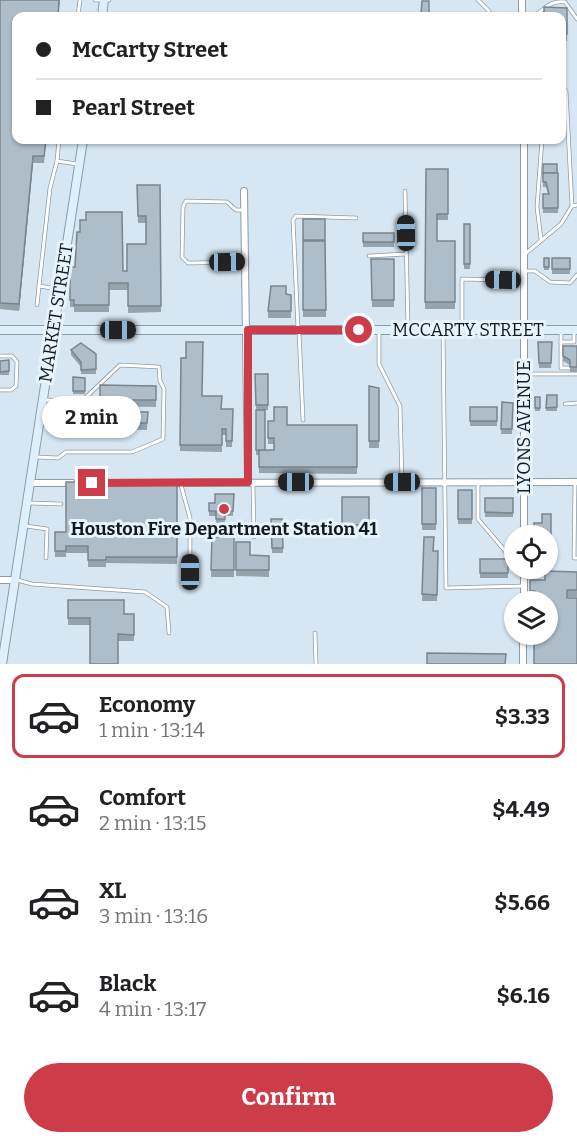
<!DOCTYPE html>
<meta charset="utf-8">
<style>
body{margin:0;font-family:Bitter,serif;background:#f6f6f6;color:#202124;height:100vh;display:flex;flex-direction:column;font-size:22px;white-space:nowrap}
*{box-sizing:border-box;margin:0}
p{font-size:20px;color:#757577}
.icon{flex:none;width:33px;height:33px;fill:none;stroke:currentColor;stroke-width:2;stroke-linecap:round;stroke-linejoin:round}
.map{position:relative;height:664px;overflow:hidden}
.details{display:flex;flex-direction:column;background:#fff;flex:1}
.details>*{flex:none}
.guide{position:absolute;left:12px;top:12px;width:554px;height:132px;border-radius:12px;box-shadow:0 2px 4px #0004;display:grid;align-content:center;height:132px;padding:0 24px;background:#fff}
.tools{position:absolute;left:504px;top:525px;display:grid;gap:12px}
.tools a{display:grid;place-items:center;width:54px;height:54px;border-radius:50%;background:#fff;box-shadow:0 2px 4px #0004;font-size:30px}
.end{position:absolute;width:27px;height:27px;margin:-14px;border:8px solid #cc3c49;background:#fff;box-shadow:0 0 0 3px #fff}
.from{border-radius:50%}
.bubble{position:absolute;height:42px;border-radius:21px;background:#fff;box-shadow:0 2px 4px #0004;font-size:20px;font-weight:700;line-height:42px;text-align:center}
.car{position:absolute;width:18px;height:36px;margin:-18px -9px;border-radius:8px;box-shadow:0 0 4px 2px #0007;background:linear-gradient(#222 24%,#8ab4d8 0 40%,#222 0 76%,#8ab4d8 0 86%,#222 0)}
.guide b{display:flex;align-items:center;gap:21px;height:57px;font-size:22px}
.guide b+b{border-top:2px solid #e0e0e0}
.guide i{width:15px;height:15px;background:#202124}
ul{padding:10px 0 0;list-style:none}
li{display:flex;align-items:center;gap:18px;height:84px;margin:0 12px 9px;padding:0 12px;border:3px solid transparent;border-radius:12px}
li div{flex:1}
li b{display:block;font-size:22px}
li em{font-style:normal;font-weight:700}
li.current{border-color:#cc3c49}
li>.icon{width:54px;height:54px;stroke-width:1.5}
.action{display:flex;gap:12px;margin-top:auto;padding:12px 24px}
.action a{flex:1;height:69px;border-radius:36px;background:#cc3c49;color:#fff;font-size:24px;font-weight:700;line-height:69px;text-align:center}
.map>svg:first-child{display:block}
</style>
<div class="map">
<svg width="577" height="664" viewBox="0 0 577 664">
<rect width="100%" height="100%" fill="#d6e7f3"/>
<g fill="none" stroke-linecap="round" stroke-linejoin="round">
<defs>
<g id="lane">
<path d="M95 0H109"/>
<path d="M478 0 489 11V16"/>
<path d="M78 16 80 0"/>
<path d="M534 16C545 9 550 0 565 2L577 19"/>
<path d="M561 87 566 91 572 206"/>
<path d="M59 140 57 161 77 164"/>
<path d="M405 191 408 328"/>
<path d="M244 210H236L227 202 186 201 183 207 182 257 188 263 244 262"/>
<path d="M541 239 537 207 542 140"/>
<path d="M525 254 561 224 572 206 577 205"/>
<path d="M369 256 406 254"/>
<path d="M524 271H535L550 282 570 283 577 275"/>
<path d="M39 286 50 188 57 161"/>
<path d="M37 305 39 286 58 289"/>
<path d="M298 328 293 220 296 216 356 218"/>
<path d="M462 328V279L503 280"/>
<path d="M443 331 446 588 523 586"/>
<path d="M299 332 303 420"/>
<path d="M379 332V364L400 406 402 482"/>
<path d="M561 332V368H570"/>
<path d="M561 342H574V332"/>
<path d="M0 356H12L17 362 16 386 11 390H0"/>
<path d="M525 374H577"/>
<path d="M565 404 577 403"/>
<path d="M36 457 58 458 66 452H132L163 439 164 389 160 381 159 367 120 365 82 401 44 400"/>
<path d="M575 482 574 558H577"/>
<path d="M253 484 254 537"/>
<path d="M478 484V519L506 552H514"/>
<path d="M181 485 190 518V572"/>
<path d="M29 503 61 504"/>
<path d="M26 526 47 529 46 558"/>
<path d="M17 580 32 584 145 592 167 607 169 633"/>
<path d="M315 633 316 664"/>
</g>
<g id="street">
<path d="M522 0V16"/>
<path d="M244 191 248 482"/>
<path d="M31 483H72"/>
<path d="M170 483 577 482"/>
<path d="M524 536V140"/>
<path d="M0 580H16"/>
<path d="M524 602V568"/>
<path d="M523 664V634"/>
</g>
<g id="secondary">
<path d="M102 16 104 0"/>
<path d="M0 330H577"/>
<path d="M2 664 83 140"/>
</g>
</defs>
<use href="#lane" stroke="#8c9ca7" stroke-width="4.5"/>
<use href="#street" stroke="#8c9ca7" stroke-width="8"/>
<use href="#secondary" stroke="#8c9ca7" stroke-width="10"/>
<use href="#lane" stroke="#fff" stroke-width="3"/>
<use href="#street" stroke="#fff" stroke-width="6"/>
<use href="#secondary" stroke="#ddf0fc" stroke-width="8"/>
</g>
<g fill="#95a3ad">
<path d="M0 0H60L44 163H33L19 311 0 309Z"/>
<path d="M422 1H429V16H421Z"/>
<path d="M567 8V41H561V16Z"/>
<rect x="467" y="140" width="17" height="1"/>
<path d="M543 164 558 173V213H543V194H548L546 187H543Z"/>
<path d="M426 169H448V220H437V241H455V309H425Z"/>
<path d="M137 185H160L161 312 128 313V290H109V312H74V307H70V267L127 271 146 244V223H138Z"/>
<path d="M303 219H325L326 317H303Z"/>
<rect x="464" y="224" width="6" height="45"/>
<rect x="363" y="233" width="31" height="14"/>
<rect x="544" y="258" width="5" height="12"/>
<rect x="552" y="258" width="18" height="16"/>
<path d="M371 259H394V307H372Z"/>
<path d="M286 294 291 295V318H268V311Z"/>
<path d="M538 342 552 347 551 368H539Z"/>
<path d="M563 346H577V372H570V365L563 361Z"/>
<path d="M71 350 96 354V374H81V367L71 355Z"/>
<path d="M181 358 202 396 222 409H233L232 447H226V435H222V452L180 451Z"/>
<path d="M9 360V375H0V361Z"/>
<path d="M255 374H268V410H256Z"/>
<path d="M73 377 85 378V394H73Z"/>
<path d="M100 385 156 386V407L100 406Z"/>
<path d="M369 386 379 388V448H369Z"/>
<path d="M557 395V411H546V408Z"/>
<rect x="535" y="397" width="5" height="14"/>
<path d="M502 402 513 403 512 434H501Z"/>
<rect x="470" y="407" width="27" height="19"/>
<path d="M256 410 265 450H274V444H268V421L287 425H357V474L259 473V455H256Z"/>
<path d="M70 411 148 412 147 430 69 429Z"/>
<path d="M177 482V564L106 563V567H88V553H66V557H55V532H66Z"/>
<rect x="422" y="488" width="14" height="42"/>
<rect x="458" y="490" width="14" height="34"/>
<path d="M234 494 233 516H225V524H216V516H209V503H215Z"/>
<rect x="342" y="497" width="27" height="35"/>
<rect x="485" y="498" width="28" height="19"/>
<path d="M551 514V571L577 572V597H567V598L530 597V580H545V574H534V568H548V536L542 523Z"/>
<path d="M271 519H282L283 553H272Z"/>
<path d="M212 537H234V577H211Z"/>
<path d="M424 537 434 551H438L437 601H422Z"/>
<path d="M236 542 250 555 269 556V577L236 576Z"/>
<rect x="480" y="559" width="28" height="19"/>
<path d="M68 600 124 614H134V641H118L90 625H68Z"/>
</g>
<path fill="#79848d" d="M33 156V163L19 311V304Z"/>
<g fill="#adbdc9" stroke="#79848d" stroke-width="1.5">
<path d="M0 0H59L58 16H16V140H46L44 156H33L19 304 0 303Z"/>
<path d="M422 1H429V14H421Z"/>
<path d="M544 7 567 8V34H561V16H544Z"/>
<rect x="543" y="164" width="14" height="9"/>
<path d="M426 169H448V214H437V241H455V302H425Z"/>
<path d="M543 173H558V208H543V194H549L546 182H543Z"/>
<path d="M137 185H160L161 306H128V283H109V305H74V300H70V267H75L77 232H80V220H86V212H122L123 271H127V244H146V216H138Z"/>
<rect x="303" y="219" width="22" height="21"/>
<rect x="464" y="224" width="6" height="40"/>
<rect x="363" y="233" width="31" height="9"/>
<path d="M303 241H325L326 310H303Z"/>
<rect x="544" y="258" width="5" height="9"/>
<rect x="552" y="258" width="18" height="11"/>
<path d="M371 259H394V300H372Z"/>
<path d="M271 286H286V294L291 295V311H268Z"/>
<path d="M186 342H203L202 396H222L221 409H233L232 441H226V429H222V445H180L181 358H186Z"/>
<path d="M538 342H552L551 363H539Z"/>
<path d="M81 343 96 354V369L81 370V362L71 350Z"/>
<path d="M563 346H577V367H570V360L563 356Z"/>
<path d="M9 360V371L0 372V361Z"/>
<path d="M255 374H268V405H256Z"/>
<path d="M73 377 85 378V391H73Z"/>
<path d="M100 385 156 386V400H100Z"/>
<path d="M369 386 379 388V441H369Z"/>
<path d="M547 395H557V407L546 408Z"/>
<rect x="535" y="397" width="5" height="11"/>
<path d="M502 402 513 403 512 429H501Z"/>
<path d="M274 407H287V425H357V467H259V450H274V438H268V421H274Z"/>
<rect x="470" y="407" width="27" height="14"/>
<rect x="256" y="410" width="9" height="40"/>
<path d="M70 411 148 412 147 423H69Z"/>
<path d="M66 482H177V557H106V560H88V546H66V551H55V532H66Z"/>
<rect x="422" y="488" width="14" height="36"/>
<rect x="458" y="490" width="14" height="29"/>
<path d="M215 494H234L233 511H225V519H216V511H209V503H215Z"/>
<rect x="342" y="497" width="27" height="28"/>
<path d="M485 498H513V513L485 512Z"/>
<path d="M542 514H551V568H548V536H534V523H542Z"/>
<path d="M271 519H282L283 548H272Z"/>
<path d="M212 537H234V570H211Z"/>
<path d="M424 537H434L433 551H438L437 595 422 594Z"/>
<path d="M236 542H250V555L269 556V570H236Z"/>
<rect x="480" y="559" width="28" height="14"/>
<path d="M545 571 577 572V590H567V598H577V664H534V634H548V602H535V591H530V580H545Z"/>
<path d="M68 600H124V614H134V635L118 634V664H90V618H68Z"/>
<path d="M427 653 506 654 505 664H427Z"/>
</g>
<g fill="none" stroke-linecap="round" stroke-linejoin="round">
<path stroke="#cc3c49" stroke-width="8" d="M92 483 248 482V330H359"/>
</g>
<circle fill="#cc3c49" stroke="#e6f4fd" stroke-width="2" cx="224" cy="509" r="6"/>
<g text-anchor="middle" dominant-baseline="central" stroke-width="6" stroke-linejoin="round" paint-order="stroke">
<g font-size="18" fill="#131a1e" stroke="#e6f4fd">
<text transform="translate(56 313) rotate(-81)">MARKET STREET</text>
<text x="468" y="330">MCCARTY STREET</text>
<text transform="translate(524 427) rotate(-90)">LYONS AVENUE</text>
</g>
<g font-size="18" font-weight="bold" fill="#131a1e" stroke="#e6f4fd">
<text x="224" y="529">Houston Fire Department Station 41</text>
</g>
</g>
</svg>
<div class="tools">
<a><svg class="icon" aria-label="locate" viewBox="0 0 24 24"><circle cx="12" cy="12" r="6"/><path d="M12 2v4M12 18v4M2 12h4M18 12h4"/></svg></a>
<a><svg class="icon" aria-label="layers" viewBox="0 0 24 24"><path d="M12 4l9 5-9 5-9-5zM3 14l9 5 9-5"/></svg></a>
</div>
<i class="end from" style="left:359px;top:330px"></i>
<i class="end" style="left:92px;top:483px"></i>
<div class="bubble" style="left:42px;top:396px;width:99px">2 min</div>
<i class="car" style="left:406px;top:233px;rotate:359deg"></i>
<i class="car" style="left:227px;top:262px;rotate:89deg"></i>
<i class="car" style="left:503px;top:280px;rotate:271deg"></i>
<i class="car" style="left:118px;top:330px;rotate:90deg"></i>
<i class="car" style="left:296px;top:482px;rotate:270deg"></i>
<i class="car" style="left:402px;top:482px;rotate:270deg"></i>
<i class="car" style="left:190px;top:572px;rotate:0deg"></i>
<div class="guide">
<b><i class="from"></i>McCarty Street</b>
<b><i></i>Pearl Street</b>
</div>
</div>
<section class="details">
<ul>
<li class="current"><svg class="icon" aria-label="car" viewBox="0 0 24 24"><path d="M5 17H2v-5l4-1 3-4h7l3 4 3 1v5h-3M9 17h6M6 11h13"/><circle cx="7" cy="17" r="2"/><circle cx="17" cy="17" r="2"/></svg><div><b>Economy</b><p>1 min · 13:14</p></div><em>$3.33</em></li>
<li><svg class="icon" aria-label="car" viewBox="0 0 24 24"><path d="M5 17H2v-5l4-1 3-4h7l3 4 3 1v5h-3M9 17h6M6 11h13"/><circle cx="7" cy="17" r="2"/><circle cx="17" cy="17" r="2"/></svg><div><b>Comfort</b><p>2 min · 13:15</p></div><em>$4.49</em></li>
<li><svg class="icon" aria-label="car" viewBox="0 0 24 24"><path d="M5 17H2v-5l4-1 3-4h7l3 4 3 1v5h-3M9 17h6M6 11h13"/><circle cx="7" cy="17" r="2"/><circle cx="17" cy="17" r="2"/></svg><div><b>XL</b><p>3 min · 13:16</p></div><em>$5.66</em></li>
<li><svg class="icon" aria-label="car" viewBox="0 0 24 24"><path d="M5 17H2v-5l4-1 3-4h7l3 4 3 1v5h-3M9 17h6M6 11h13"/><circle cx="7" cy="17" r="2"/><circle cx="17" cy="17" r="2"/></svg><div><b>Black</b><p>4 min · 13:17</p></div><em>$6.16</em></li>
</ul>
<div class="action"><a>Confirm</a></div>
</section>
